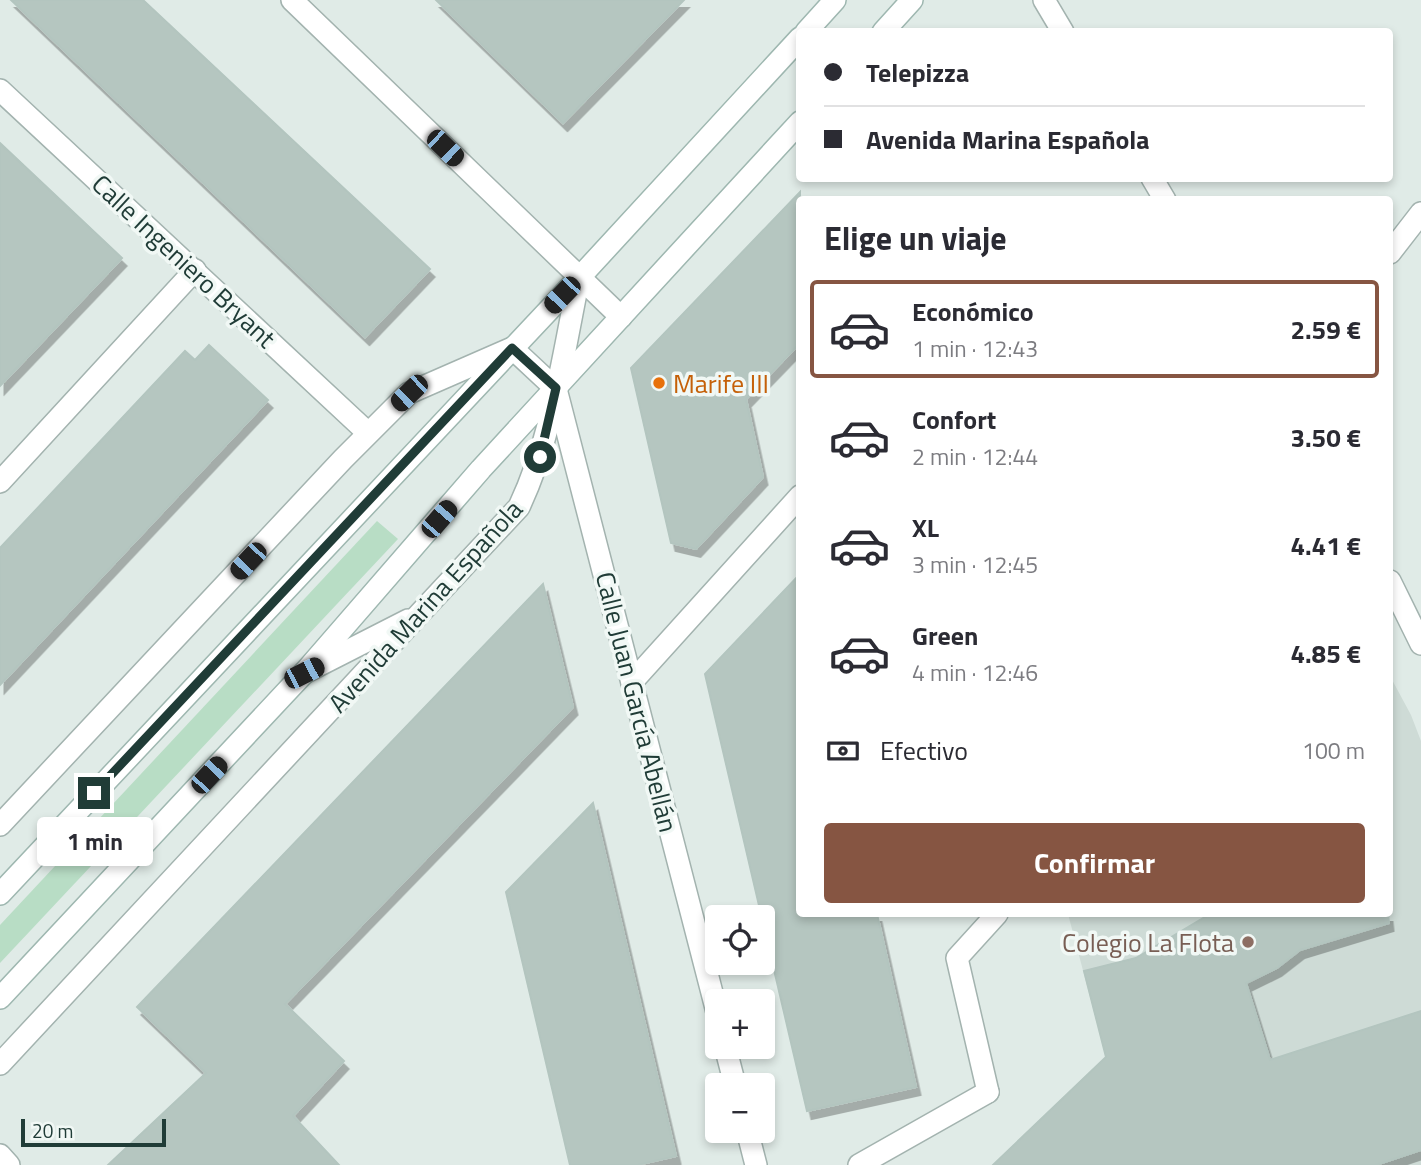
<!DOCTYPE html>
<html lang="es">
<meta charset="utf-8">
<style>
body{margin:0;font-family:"Titillium Web",sans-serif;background:#f7f7f7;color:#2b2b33;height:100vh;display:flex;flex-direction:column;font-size:26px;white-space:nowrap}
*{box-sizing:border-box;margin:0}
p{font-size:23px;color:#7c7c81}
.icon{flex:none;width:38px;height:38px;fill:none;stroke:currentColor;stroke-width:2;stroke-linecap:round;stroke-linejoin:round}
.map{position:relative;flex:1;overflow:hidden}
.details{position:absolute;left:796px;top:196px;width:597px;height:721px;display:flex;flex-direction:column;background:#fff;border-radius:7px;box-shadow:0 4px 10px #0003}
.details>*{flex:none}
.top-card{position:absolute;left:796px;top:28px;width:597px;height:154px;border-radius:7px;box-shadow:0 4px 10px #0003;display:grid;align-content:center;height:154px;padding:0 28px;background:#fff}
.controls{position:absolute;left:705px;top:905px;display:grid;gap:14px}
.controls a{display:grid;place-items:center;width:70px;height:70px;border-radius:7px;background:#fff;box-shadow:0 4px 10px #0003;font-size:35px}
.scale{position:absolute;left:21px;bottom:18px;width:145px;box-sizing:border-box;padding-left:7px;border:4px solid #203c37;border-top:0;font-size:19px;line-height:24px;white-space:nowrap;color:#203c37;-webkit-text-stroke:5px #f1f8f5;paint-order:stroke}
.end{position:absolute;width:32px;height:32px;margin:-16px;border:9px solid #203c37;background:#fff;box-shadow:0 0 0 4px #fff}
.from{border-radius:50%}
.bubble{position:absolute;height:49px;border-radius:7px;background:#fff;box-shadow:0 4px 10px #0003;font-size:23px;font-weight:700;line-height:49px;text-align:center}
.car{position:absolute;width:21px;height:42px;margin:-21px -10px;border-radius:9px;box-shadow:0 0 5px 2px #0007;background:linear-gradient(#222 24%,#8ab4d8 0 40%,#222 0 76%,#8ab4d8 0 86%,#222 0)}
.top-card b{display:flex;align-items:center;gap:24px;height:66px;font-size:26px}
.top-card b+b{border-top:2px solid #e1e1e2}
.top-card i{width:18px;height:18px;background:#2b2b33}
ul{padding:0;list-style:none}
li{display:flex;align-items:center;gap:21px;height:98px;margin:0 14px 10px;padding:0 14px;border:4px solid transparent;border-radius:7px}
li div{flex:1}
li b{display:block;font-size:26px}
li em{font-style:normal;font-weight:700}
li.on{border-color:#865542}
li>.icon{width:63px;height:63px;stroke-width:1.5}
h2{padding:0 28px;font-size:32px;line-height:84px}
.pay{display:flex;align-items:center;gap:18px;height:77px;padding:0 28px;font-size:26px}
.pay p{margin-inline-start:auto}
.action{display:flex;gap:14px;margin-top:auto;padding:14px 28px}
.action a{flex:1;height:80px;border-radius:7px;background:#865542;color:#fff;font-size:28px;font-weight:700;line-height:80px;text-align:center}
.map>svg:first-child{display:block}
</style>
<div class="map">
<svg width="1421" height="1165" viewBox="0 0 1421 1165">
<defs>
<filter id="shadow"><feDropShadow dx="4.5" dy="8" stdDeviation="0" flood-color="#0004"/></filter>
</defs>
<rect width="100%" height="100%" fill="#e0ebe7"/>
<path fill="#cedbd6" d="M1390 676 1411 715 1421 741V1165H993L1106 1057 1068 914H1390Z"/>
<path fill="#b8ddc5" d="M377 521 398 539 0 963V925Z"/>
<g fill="#b5c6c0" stroke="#b3c5bf" stroke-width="2" filter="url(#shadow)">
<path d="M11 0H143L430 269 365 337Z"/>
<path d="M436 0H684L563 123Z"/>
<path d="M0 143 122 258 0 386Z"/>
<path d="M800 192V343L746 399 763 477 696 549 671 543 631 368Z"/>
<path d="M209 345 268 400 0 685V548L185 351 195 360Z"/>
<path d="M800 574V914H877L916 1087 807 1111 705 674Z"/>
<path d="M543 584 573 707 285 1004 344 1061 293 1116 339 1165H108L206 1073 137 1007Z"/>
<path d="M593 803 676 1156 637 1165H570L506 892Z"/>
<path d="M1210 914H1388L1389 923 1300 950 1277 968 1246 983 1270 1060 1421 1011V1150L1376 1165H993L1106 1057 1084 971 1136 958Z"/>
</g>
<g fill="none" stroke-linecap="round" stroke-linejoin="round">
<defs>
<g id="pedestrian">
<path d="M0 90 368 433"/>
<path d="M556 389 718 1016"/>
<path d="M0 482 195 270"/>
<path d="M632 682 800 496"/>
<path d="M725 1046 735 1085"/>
<path d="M747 1130 756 1165"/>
<path d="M859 1165 988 1092"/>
</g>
<g id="minor">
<path d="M292 0 621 317"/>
<path d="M1044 0 1063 32"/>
<path d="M1152 178 1165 200"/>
<path d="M1390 253 1421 213"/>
<path d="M1390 581 1421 644"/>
<path d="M304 673 408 620"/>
<path d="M0 825 343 459 409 393 512 348 556 389"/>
<path d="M0 1064 519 507C553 435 563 355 579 278"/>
<path d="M988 1092 957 958 997 914"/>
<path d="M0 1155 9 1165"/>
</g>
<g id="secondary">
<path d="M806 32 835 0"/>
<path d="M883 32 912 0"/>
<path d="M0 894 579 278 800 38"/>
<path d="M0 998 304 673 481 469 800 122"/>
</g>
</defs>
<use href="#pedestrian" stroke="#a3b3af" stroke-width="24"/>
<use href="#minor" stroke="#a3b3af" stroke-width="24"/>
<use href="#secondary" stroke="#9eb7b0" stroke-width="24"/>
<use href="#pedestrian" stroke="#fff" stroke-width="21"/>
<use href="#minor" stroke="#fff" stroke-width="21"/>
<use href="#secondary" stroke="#fff" stroke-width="21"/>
</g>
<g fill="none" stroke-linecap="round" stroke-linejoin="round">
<path stroke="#203c37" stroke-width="9" d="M94 793 512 348 556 388 540 457"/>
</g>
<circle fill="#e8710a" stroke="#f1f8f5" stroke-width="2.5" cx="659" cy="383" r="7"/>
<circle fill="#8d6e63" stroke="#f1f8f5" stroke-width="2.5" cx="1248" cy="942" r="7"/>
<g text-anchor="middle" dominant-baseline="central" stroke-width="7" stroke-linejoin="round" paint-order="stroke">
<g font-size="26" fill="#203c37" stroke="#f1f8f5">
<text transform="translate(184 261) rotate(43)">Calle Ingeniero Bryant</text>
<text transform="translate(425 606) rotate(-48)">Avenida Marina Española</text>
<text transform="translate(637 702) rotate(76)">Calle Juan García Abellán</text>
</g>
<g font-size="26" fill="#c56008" stroke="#f1f8f5" text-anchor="start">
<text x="673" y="383">Marife III</text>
</g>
<g font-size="26" fill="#785e54" stroke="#f1f8f5" text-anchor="end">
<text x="1234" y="942">Colegio La Flota</text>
</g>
</g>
</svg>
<div class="controls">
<a><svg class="icon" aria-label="locate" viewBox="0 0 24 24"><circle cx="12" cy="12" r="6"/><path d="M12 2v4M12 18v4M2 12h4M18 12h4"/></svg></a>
<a>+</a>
<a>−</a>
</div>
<div class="scale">20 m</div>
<i class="end from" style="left:540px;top:457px"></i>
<i class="end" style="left:94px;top:793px"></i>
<div class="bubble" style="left:37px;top:817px;width:116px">1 min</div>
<i class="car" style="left:445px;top:148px;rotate:134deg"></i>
<i class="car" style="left:562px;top:295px;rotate:224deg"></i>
<i class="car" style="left:409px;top:393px;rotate:226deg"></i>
<i class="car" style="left:439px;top:519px;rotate:41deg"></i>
<i class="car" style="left:248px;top:561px;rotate:223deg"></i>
<i class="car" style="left:304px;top:673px;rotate:63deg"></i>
<i class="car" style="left:209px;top:775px;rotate:43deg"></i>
<div class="top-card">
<b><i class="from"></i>Telepizza</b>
<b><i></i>Avenida Marina Española</b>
</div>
<section class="details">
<h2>Elige un viaje</h2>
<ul>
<li class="on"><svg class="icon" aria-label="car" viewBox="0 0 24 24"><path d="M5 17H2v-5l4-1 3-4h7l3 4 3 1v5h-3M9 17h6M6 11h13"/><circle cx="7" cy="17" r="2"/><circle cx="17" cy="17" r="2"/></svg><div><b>Económico</b><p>1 min · 12:43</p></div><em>2.59 €</em></li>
<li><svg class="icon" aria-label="car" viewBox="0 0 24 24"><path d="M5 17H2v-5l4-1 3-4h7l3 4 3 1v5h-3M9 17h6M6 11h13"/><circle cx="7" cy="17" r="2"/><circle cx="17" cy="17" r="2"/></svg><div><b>Confort</b><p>2 min · 12:44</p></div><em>3.50 €</em></li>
<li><svg class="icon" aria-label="car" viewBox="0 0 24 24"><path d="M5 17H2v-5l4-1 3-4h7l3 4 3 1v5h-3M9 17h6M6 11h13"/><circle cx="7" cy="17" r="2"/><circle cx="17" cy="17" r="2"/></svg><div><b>XL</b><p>3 min · 12:45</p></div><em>4.41 €</em></li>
<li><svg class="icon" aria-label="car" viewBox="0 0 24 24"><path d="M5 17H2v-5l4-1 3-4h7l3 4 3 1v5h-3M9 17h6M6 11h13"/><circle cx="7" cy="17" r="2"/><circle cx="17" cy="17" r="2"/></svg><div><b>Green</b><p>4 min · 12:46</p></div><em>4.85 €</em></li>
</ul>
<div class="pay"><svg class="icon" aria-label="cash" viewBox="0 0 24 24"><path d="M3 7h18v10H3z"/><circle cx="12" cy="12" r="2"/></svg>Efectivo<p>100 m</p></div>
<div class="action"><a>Confirmar</a></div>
</section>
</div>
